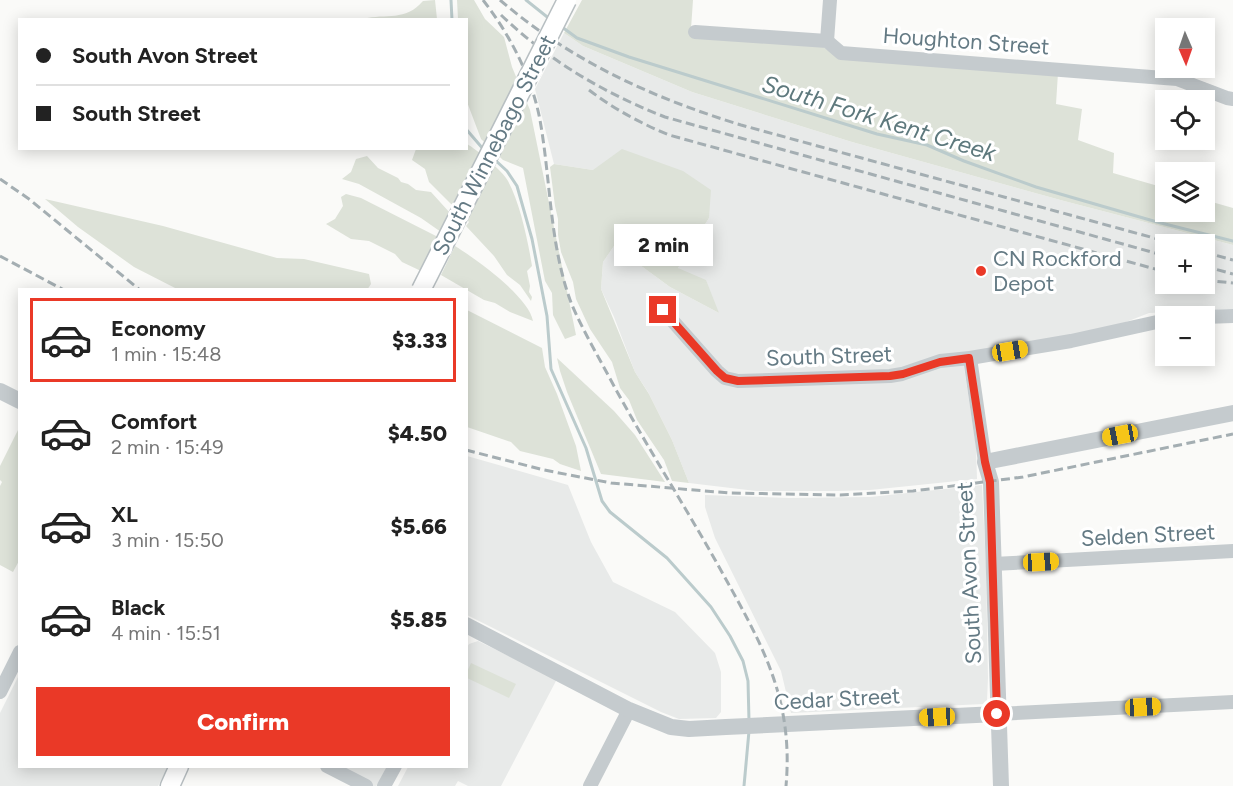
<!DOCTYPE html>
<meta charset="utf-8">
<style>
body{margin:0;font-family:Figtree,sans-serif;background:#f2f2f2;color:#222;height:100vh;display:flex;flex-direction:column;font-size:22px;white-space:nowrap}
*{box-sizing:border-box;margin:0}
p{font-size:20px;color:#767676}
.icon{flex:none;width:33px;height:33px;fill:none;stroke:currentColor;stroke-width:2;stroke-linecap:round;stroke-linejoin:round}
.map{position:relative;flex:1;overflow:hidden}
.sheet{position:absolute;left:18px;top:288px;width:450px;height:480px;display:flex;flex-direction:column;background:#fff;border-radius:0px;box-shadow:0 3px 15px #0003}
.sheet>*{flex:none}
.guide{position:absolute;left:18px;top:18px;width:450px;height:132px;border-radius:0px;box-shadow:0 3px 15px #0003;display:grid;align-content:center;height:132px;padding:0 18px;background:#fff}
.needle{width:39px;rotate:178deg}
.tools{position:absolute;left:1155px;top:18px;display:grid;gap:12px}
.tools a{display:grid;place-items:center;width:60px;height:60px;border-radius:0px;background:#fff;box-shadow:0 3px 15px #0003;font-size:30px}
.end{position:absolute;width:27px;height:27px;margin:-14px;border:8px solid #ea3927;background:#fff;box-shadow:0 0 0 3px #fff}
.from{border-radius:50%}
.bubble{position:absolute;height:42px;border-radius:0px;background:#fff;box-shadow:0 3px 15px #0003;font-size:20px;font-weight:800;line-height:42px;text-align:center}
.car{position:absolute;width:18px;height:36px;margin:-18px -9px;border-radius:8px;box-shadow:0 0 4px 2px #0007;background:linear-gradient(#f5c518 24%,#345 0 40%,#f5c518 0 76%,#345 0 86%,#f5c518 0)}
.guide b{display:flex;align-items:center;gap:21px;height:57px;font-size:22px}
.guide b+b{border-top:2px solid #e0e0e0}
.guide i{width:15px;height:15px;background:#222}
ul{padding:10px 0 0;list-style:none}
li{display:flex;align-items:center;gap:18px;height:84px;margin:0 12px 9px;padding:0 6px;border:3px solid transparent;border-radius:0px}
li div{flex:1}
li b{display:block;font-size:22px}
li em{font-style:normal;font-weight:800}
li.on{border-color:#ea3927}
li>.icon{width:54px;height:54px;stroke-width:1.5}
.button{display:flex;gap:12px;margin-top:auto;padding:12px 18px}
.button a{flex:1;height:69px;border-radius:0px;background:#ea3927;color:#fff;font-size:24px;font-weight:800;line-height:69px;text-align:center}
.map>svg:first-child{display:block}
</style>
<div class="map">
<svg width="1233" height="786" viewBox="0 0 1233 786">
<rect width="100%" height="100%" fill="#fafaf8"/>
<g fill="#e8eae9" fill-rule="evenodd">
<path d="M564 33 583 46 692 92 852 142 1064 201 1233 245V309L1149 313 1121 324 1038 343 962 354 976 447 977 479 870 490 838 491H756L689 483 672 440 648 392 635 372 614 317 601 289 603 262 614 246 670 287 719 313 678 268 709 218 593 170 554 164 535 89ZM1166 244H1204V284H1166Z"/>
<path d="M467 456 568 485 591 542 613 582 675 612 715 653 721 672V712L716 718 679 719 661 712 467 615Z"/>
<path d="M982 485 986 567 988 678 987 701 984 704 791 713 781 671 715 538 705 507V495L789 498 870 497Z"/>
<path d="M478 641 557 679 501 786H468L458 781 455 786H398L408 767 466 766V649L469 644Z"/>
<path d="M19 675 20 766 168 767 158 786H0V713Z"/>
<path d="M332 767H388L378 785 376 786H371Z"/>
</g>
<g fill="#dde2d8">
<path d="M435 0 437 19H363C387 13 405 22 423 1Z"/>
<path d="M457 0H474L485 19 504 37 512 67 530 110 576 335 565 339 553 315 552 293 545 281 523 168 503 160 481 139 467 102 466 20 458 19Z"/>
<path d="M582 0H693L691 29 823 47 835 55 1058 73 1056 104 1082 109 1078 140 1114 153 1113 173 1165 188 1166 212H1204L1205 200 1233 208V245L1064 201 852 142 692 92 583 46 564 33Z"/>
<path d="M467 144C476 149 503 171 508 181 520 203 528 241 532 266L527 271 530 286 529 292 532 297 531 301 520 285 507 275 494 256 466 226 469 222 429 182 425 169 412 160 416 149 466 148Z"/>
<path d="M622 149 683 171 711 190 709 218 678 268 706 280 719 313 670 287 614 246 603 262 601 289 635 372 649 394 672 440 689 483 672 481 664 460 637 420 629 400 620 388 612 362 590 329 576 299 573 282 561 252 558 235V219L555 206 550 167 554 164 593 170Z"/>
<path d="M367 156 378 168 398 178 401 182 408 184 416 190 431 192 450 213 441 232 421 218 359 184 342 179 351 172 356 159Z"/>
<path d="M346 194 361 198 438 237 421 271 402 262 395 254 369 241 351 239 326 224 335 219 343 206 341 197Z"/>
<path d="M45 199 163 226 277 258 304 259 369 274 371 284 367 290 177 289 134 267 78 227Z"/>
<path d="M455 246C476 259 529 297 533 321L510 312 495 303 484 300 441 275Z"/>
<path d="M467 310 542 348 545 367 557 394 576 446 581 471 560 464 553 459 520 451 511 442 467 427Z"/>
<path d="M557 358 614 411 635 435 665 482 601 474 567 392 560 371Z"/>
<path d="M19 428 20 559 13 572 0 565V486L2 482 0 480V466Z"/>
<path d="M471 663 516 684 509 698 467 678V672Z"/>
</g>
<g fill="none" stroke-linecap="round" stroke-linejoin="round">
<g stroke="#bbcbcc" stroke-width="3">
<path d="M451 0 452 20"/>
<path d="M526 0 551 20"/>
<path d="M562 27 577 38 629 57 877 134 927 145 964 161 1036 187 1157 222 1233 241"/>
<path d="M466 129 484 150"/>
<path d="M494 159 507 171 517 186 532 239 547 316 551 369 586 448 602 501 610 512 667 558 711 607 730 636 743 661 748 681 749 721"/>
<path d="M744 786 749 731"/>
</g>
<defs>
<path id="secondary" d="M170 786 179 766"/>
</defs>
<use href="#secondary" stroke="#b8bfc2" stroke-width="21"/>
<g stroke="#c5cbce" stroke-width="14">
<path d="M695 32 827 41 841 53 1177 79 1227 98 1233 99"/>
<path d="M827 41 830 0"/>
<path d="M663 310 717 371 725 378 738 381 890 376 902 374 940 361 970 358 1071 341 1166 320"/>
<path d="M1204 317 1233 316"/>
<path d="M970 358 985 462"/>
<path d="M993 564 1233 551"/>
<path d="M0 692 20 652"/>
<path d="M997 714 1233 702"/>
<path d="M327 766 366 786"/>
<path d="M384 786 395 766"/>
<path d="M590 786 629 710"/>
</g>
<g stroke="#c5cbce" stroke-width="16">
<path d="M0 391 20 401"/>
<path d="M466 625 629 710 671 727 689 729 726 727 997 714"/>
<path d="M1001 786 991 482 985 462 1233 413"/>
</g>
<use href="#secondary" stroke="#fff" stroke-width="18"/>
<g stroke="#a4aeb2" stroke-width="3" stroke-dasharray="9 4.5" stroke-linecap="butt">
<path d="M483 0C511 36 534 81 541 126 551 186 550 248 572 305 582 328 595 351 607 373 642 439 682 501 718 565 760 641 794 696 786 786"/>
<path d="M500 0C571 61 653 98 741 125L1176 244"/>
<path d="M501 15C549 61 604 93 665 117L1166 256"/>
<path d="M589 90C614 109 640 123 669 135L1166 272"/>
<path d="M0 179 29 199 140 290"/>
<path d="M1204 252 1233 260"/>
<path d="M0 256 64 290"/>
<path d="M1204 266 1233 274"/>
<path d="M1204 280 1233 283"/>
<path d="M466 450 544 470 611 483 730 493 840 495 913 491 1023 477 1233 434"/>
</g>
<defs>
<path id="secondary-bridge" d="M421 290 567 0"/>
</defs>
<use href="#secondary-bridge" stroke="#b8bfc2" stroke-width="21" stroke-linecap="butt"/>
<use href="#secondary-bridge" stroke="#fff" stroke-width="18"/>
</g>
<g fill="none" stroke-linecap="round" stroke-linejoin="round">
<path stroke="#ea3927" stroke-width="8" d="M663 310 717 371 725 378 738 381 890 376 903 374 940 362 969 358 985 462 990 482 997 714"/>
</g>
<circle fill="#ea3927" stroke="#fff" stroke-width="2" cx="981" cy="271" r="6"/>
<g text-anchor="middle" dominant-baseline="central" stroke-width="6" stroke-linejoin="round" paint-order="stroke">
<g font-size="22" fill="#647a84" stroke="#fff">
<text transform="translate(966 41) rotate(4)">Houghton Street</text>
<text transform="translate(494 145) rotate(-63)">South Winnebago Street</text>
<text transform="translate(829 356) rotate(-2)">South Street</text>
<text transform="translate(1148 535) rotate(-3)">Selden Street</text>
<text transform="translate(969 573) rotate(-93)">South Avon Street</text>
<text transform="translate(837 699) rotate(-3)">Cedar Street</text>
</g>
<g font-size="22" fill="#647a84" stroke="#fff" text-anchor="start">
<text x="993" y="258">CN Rockford<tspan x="993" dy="25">Depot</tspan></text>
</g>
<g font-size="24" font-style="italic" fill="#5e797d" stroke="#fff">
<text transform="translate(879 118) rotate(17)">South Fork Kent Creek</text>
</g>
</g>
</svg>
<div class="tools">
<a><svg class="needle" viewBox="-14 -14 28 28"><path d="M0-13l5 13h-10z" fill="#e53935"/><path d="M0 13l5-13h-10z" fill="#767676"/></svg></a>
<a><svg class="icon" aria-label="locate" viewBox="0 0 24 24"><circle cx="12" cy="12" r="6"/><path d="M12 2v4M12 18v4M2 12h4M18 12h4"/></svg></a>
<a><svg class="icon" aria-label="layers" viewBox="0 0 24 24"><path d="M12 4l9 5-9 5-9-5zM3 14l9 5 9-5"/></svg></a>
<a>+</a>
<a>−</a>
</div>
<i class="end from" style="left:997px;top:714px"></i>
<i class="end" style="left:663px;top:310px"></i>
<div class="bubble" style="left:614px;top:224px;width:99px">2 min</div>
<i class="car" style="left:1010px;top:351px;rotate:80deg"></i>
<i class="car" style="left:1120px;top:435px;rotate:259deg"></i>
<i class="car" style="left:1041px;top:562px;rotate:87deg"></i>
<i class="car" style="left:1143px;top:707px;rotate:87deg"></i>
<i class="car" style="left:937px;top:717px;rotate:267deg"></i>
<div class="guide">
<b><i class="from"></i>South Avon Street</b>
<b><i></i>South Street</b>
</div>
<section class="sheet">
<ul>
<li class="on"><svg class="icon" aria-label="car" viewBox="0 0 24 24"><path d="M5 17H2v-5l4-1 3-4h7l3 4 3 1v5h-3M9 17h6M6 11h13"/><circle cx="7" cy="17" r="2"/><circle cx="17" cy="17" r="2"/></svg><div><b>Economy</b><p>1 min · 15:48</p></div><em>$3.33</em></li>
<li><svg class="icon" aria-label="car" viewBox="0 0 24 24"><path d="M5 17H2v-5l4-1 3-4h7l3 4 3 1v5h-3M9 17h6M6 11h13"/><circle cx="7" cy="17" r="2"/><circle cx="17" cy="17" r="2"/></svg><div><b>Comfort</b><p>2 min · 15:49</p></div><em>$4.50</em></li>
<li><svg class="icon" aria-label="car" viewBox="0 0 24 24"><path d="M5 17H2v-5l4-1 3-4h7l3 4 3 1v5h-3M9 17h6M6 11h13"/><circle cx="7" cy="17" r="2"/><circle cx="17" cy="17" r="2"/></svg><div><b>XL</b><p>3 min · 15:50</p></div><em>$5.66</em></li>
<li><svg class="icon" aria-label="car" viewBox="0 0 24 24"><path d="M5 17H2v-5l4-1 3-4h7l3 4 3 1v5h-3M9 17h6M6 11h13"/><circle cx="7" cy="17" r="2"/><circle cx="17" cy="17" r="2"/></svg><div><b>Black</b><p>4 min · 15:51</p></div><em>$5.85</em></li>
</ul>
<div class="button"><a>Confirm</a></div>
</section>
</div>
